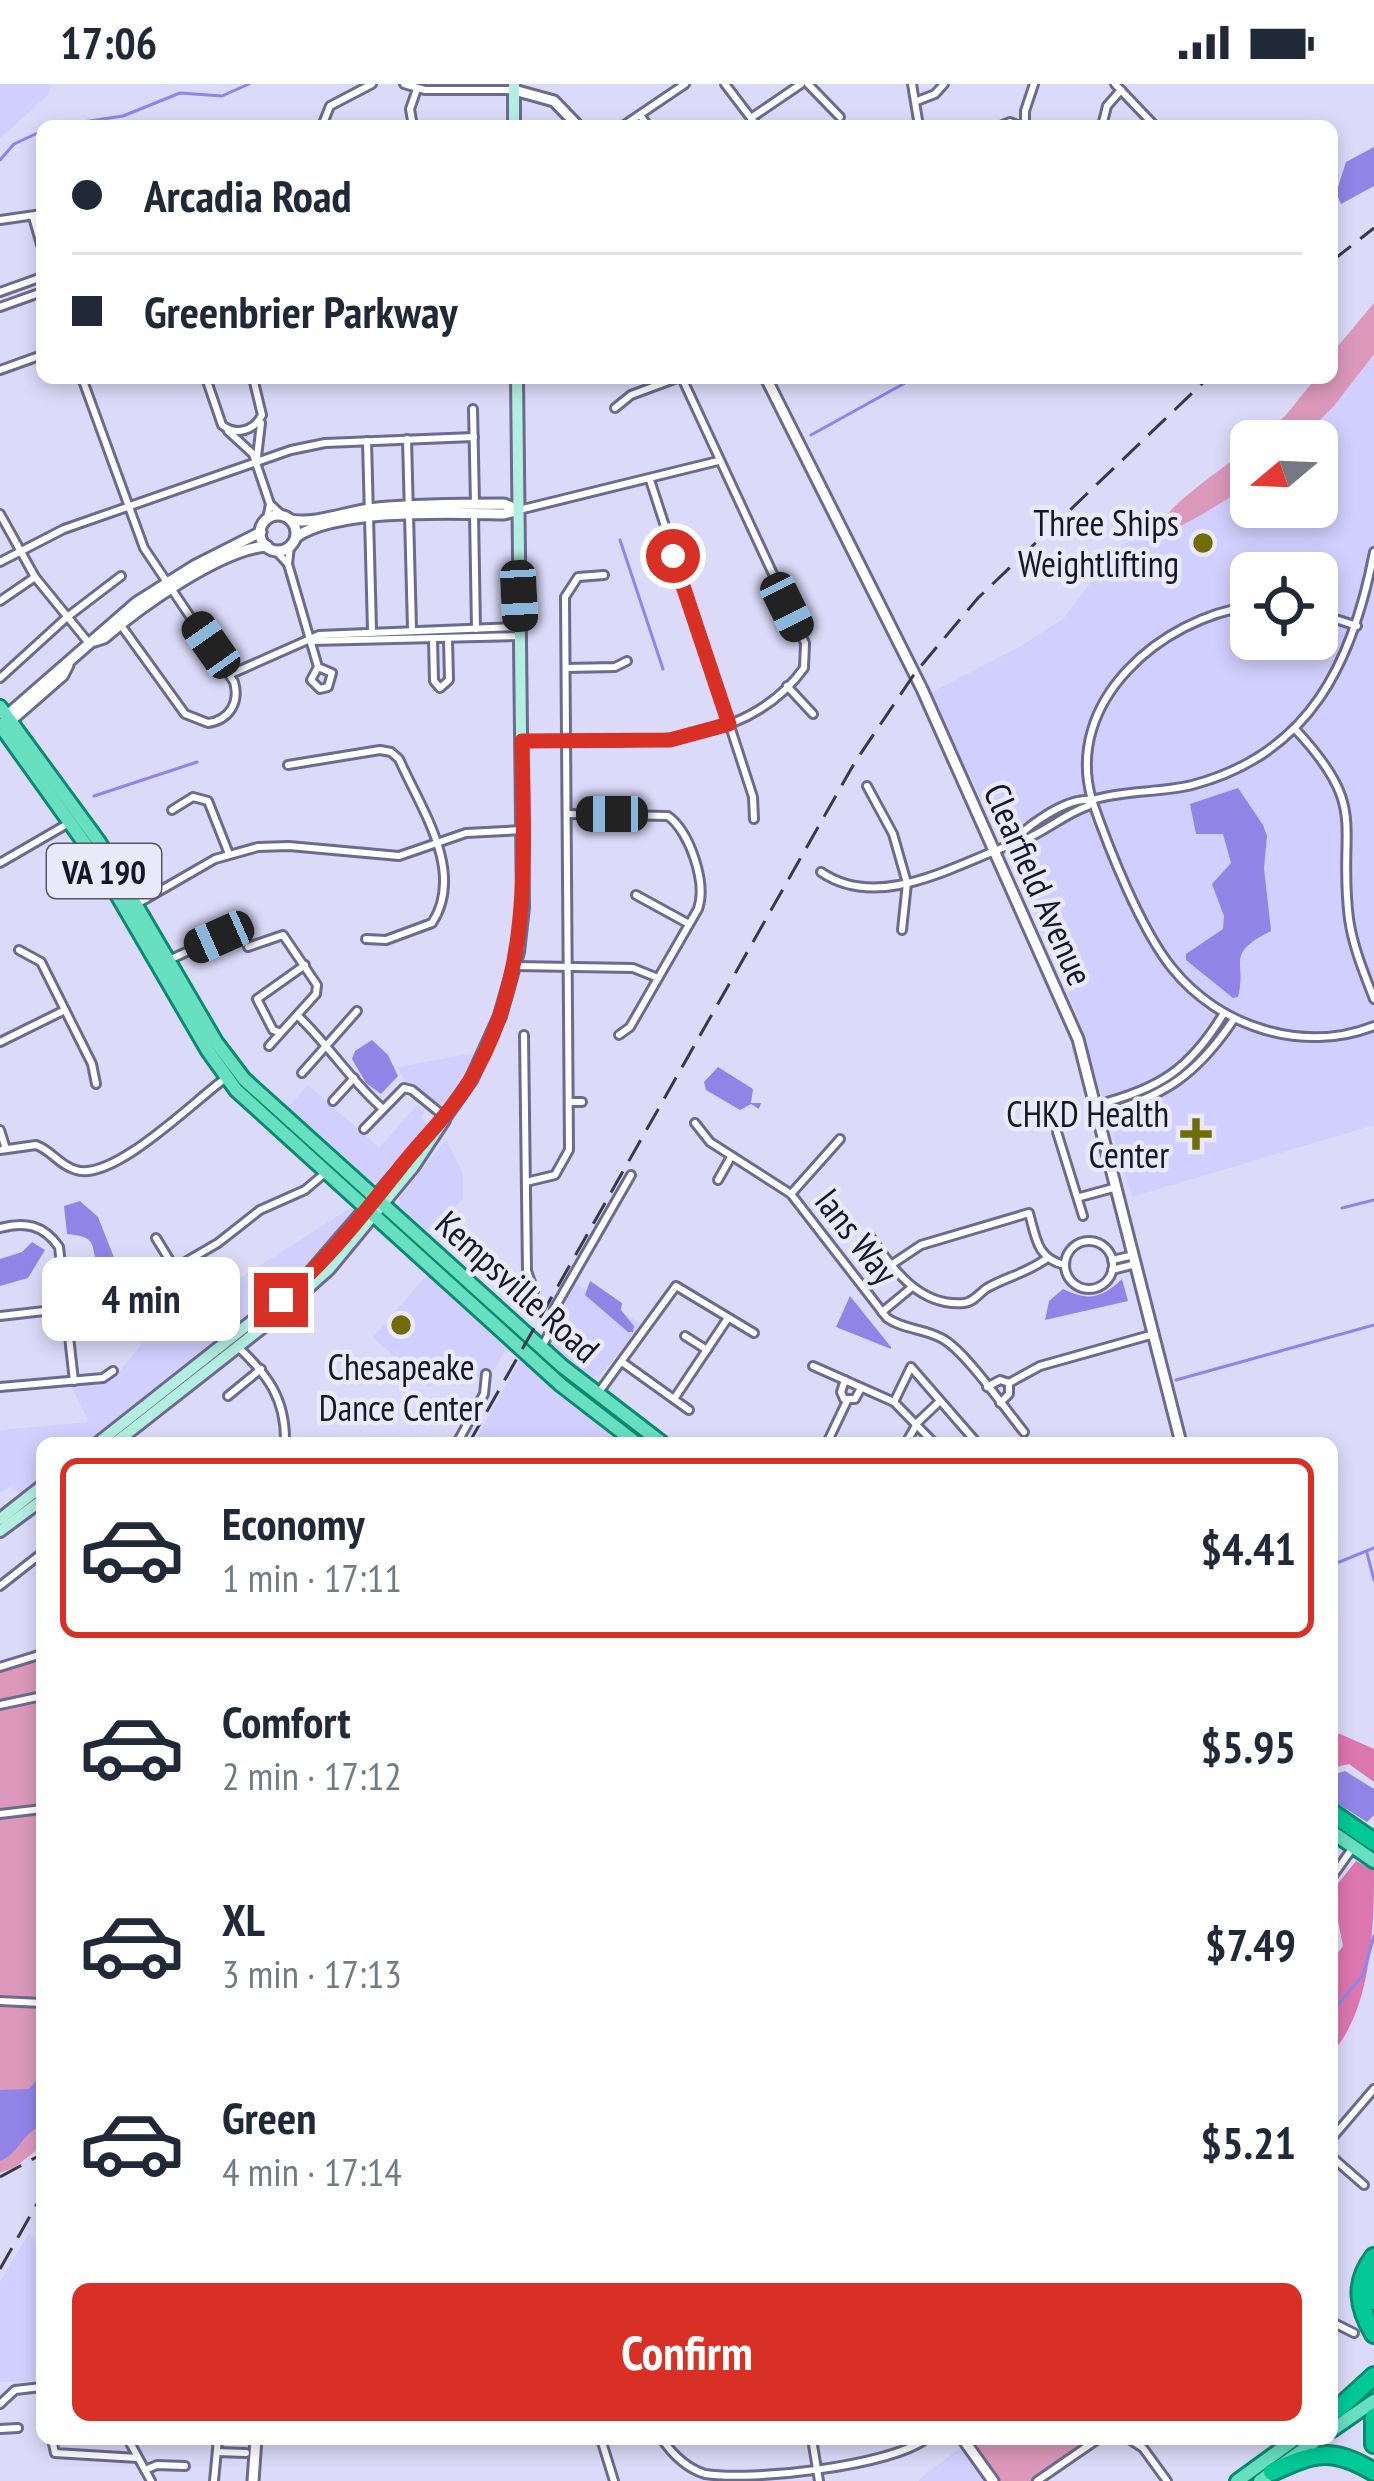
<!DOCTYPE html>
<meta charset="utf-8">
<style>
body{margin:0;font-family:"PT Sans Narrow",sans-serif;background:#f6f6f7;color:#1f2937;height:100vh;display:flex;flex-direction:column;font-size:45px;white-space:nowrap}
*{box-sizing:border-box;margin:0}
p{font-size:39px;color:#747a83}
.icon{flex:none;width:66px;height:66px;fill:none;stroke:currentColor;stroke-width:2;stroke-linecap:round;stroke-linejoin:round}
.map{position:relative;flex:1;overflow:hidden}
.side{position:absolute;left:36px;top:1353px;width:1302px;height:1008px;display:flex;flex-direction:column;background:#fff;border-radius:18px;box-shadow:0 6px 18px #0003}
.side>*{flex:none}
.hud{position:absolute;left:36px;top:36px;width:1302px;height:264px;border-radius:18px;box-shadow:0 6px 18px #0003;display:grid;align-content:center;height:264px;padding:0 36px;background:#fff}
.needle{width:78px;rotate:251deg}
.tools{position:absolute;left:1230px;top:336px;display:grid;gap:24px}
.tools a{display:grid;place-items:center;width:108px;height:108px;border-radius:18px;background:#fff;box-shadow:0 6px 18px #0003;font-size:60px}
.end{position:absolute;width:54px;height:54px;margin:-27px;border:15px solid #d93025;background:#fff;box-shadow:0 0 0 6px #fff}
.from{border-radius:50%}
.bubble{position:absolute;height:84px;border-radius:18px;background:#fff;box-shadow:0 6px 18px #0003;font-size:39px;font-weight:700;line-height:84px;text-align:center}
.car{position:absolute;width:36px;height:72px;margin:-36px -18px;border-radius:15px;box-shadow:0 0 9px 3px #0007;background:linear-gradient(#222 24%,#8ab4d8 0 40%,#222 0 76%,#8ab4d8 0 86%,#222 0)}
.hud b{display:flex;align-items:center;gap:42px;height:114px;font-size:45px}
.hud b+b{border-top:3px solid #e0e1e3}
.hud i{width:30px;height:30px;background:#1f2937}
ul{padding:21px 0 0;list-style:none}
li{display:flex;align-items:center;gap:36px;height:180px;margin:0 24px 18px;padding:0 12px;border:6px solid transparent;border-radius:18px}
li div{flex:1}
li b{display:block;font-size:45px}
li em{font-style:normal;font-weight:700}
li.selected{border-color:#d93025}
li>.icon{width:108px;height:108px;stroke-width:1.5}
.cta{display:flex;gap:24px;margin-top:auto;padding:24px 36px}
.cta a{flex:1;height:138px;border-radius:18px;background:#d93025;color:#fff;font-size:48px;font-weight:700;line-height:138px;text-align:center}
.status{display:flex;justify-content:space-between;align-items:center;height:84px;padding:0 60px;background:#fff;direction:ltr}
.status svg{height:33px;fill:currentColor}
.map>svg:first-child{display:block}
</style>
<div class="status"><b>17:06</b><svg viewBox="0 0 49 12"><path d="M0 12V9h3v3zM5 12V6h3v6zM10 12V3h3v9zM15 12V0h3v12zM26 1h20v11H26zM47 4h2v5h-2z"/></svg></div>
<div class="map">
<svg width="1374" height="2397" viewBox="0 0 1374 2397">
<rect width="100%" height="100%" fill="#dbdaf9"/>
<g fill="#d1cffd" fill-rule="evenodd">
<path d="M0 0H51L48 11 0 54Z"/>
<path d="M1374 270V1041L1132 1113 1077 930 1014 779 928 610 1021 562 1064 534 1115 466 1251 385V423H1317V357H1287ZM1251 489H1317V555H1251Z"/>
<path d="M476 969 445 1020 438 1022 407 1000 397 983Z"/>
<path d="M308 1001 379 1064 417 1021 424 1027 421 1034 428 1041 380 1098 367 1099 302 1036 286 1025Z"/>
<path d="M446 1056 463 1090V1115L426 1147 401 1126 399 1114Z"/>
<path d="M352 1123 355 1132 298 1196 92 1359H42V1396L20 1411 12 1401 0 1410V1346L89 1338 71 1302 112 1297 147 1253Z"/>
<path d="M429 1189 509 1260 493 1287 484 1285 478 1294 453 1274 429 1304 373 1253Z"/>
<path d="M575 1199 643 1241 600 1291 587 1295 549 1260 555 1249 560 1217 567 1203 572 1206Z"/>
<path d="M521 1273 561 1311 629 1359H474Z"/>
<path d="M29 2149 42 2170V2296L0 2298V2198Z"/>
<path d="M966 2360 992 2397H918L928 2388Z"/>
</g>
<g fill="#db98bb">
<path d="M1374 219V270L1334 322 1298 357H1257L1285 332 1316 294H1332V269Z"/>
<path d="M1251 362V401C1218 419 1191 441 1154 452 1161 423 1227 383 1251 362Z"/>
<path d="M42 1573V2062L15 2083 0 2089V1586Z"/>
<path d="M969 2355H1090L1031 2397H998Z"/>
</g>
<g fill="#dc76af">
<path d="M1340 1650 1374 1665V1698L1349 1680 1332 1684V1651Z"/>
<path d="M1356 1777 1374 1786C1374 1843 1372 1924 1332 1969V1877L1343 1862 1332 1807Z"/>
</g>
<g fill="#9085e7">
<path d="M1374 63V102L1341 120 1336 109 1346 78Z"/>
<path d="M1238 704 1263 741 1267 752 1264 784 1271 847C1223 871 1248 877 1238 913L1233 914 1186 876V870L1223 845 1224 832 1212 800 1231 779 1223 750H1196L1190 720Z"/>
<path d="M372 956 388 971 398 992 381 1010 366 999 352 975 355 967Z"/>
<path d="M718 983 753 1005 751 1019H761L759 1025 751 1020 740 1026 706 1006 704 998Z"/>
<path d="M80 1117 98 1133 115 1176 100 1187C88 1163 102 1153 67 1150L64 1122Z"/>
<path d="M32 1158 45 1166 28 1194 0 1202V1175L22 1168Z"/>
<path d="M1122 1195 1128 1217 1045 1236 1049 1217 1063 1205C1088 1217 1101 1215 1122 1195Z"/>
<path d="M590 1197 622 1219 621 1226 634 1242 633 1248H628L585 1211Z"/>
<path d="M850 1212 891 1263V1265L836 1243Z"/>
<path d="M1345 1687 1374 1705V1731L1367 1738 1332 1716V1691Z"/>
<path d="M42 1990V2041C20 2051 19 2070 0 2077V2006L29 2005Z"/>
</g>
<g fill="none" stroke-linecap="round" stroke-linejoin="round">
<g stroke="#9085e7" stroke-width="3">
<path d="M56 42 123 32 180 9 222 12 249 0"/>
<path d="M0 76 14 60 42 47"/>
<path d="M811 351 914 294"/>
<path d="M620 456 663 585"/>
<path d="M94 712 197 678"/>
<path d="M1342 1124 1374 1116"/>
<path d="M1176 1296 1374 1241"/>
<path d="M1367 1469 1374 1496"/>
<path d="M1332 1481 1374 1464"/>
<path d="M1332 1928 1363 1891 1374 1852"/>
</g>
<defs>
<g id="minor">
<path d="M404 0 425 6H514"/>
<path d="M725 0 757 42"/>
<path d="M808 0 840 33"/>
<path d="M912 0 919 42"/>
<path d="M1115 0 1155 42"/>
<path d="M917 17 935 10 944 0"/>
<path d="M640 31 648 42"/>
<path d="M751 34 801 0"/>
<path d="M322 42 330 22 372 0"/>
<path d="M413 42 410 25 417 5"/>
<path d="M623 42 685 0"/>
<path d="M1000 42 1010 38 1020 42"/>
<path d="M1025 42V27L1034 0"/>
<path d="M1102 42 1107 22 1121 6"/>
<path d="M33 133 42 164"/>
<path d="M0 136 42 130"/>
<path d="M0 208 42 193"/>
<path d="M0 223 42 208"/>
<path d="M0 286 42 271"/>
<path d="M82 294 144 464 234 598C240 619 229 636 208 639L185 630 120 540"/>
<path d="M206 294 222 341C236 352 254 347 262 331L253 294"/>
<path d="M615 324 631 311 677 294"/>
<path d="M473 325 475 420"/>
<path d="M228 347 253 370 270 420"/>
<path d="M407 355 412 545"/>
<path d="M367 357 372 546"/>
<path d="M257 373 261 339"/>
<path d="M650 396 753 713 754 735"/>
<path d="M519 426 718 377"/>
<path d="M0 430 35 493 88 558"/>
<path d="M474 430 476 545"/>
<path d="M267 435 270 420 282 431"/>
<path d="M275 466 288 480 290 462"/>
<path d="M0 478 64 445 291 366 325 359 474 353"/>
<path d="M288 480 318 583 311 596 320 605 328 603 332 589 318 583"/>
<path d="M0 517 35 493"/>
<path d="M1251 522C1162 534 1063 617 1092 716 1108 763 1141 846 1172 884 1219 943 1303 970 1374 942"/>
<path d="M1317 529 1357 542"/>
<path d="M433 555 434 597 440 604 449 596 448 555"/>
<path d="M311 557 521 552"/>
<path d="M566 584 615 583 627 577"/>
<path d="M231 590 319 551 518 543"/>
<path d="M0 594 66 534 121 492"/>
<path d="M787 602 813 630"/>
<path d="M1295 645C1371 726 1337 740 1349 835 1353 863 1364 889 1374 915"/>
<path d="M522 657C618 656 740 673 804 584L805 559 682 294"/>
<path d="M288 681 380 666 391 668 399 675C420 723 466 788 432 839L386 856 366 855"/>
<path d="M867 702 893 750 907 799 902 846"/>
<path d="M1092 716C1124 706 1159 709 1192 701 1310 670 1353 578 1374 468"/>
<path d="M172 726 193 713 208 717 229 770"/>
<path d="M567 730 668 732C690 748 707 799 698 825L630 943 619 951"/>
<path d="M0 779 69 739"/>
<path d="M821 788C882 830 962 776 1021 757 1044 749 1064 730 1088 722L1092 716C1066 713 1029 741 1012 758"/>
<path d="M636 811 689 840"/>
<path d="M137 820 215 775 258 763 289 762 399 772 466 749 523 746"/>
<path d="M248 863 283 851 317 901 316 910 269 962"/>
<path d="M19 866 41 878 92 980 96 1000"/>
<path d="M169 876 219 853"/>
<path d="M515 882 633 884 658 894"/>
<path d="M297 931C329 961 350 996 382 1024"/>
<path d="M279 948 273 946 257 915 305 881"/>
<path d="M524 951 527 1187 534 1207"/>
<path d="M0 958 65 926"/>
<path d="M302 989 357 927"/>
<path d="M333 1017 354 994"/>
<path d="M570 1018H582"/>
<path d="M1096 1021C1160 1005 1190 985 1224 929"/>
<path d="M1099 1031C1164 1012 1196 992 1234 935"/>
<path d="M695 1039 710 1058 791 1110 887 1234C904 1246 923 1244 941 1254 964 1265 1005 1325 1024 1348"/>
<path d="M364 1045 404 1004 412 1006 445 1033"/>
<path d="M0 1046 6 1065"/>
<path d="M1057 1048 1083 1132"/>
<path d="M0 1066 36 1061C51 1066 60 1082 76 1086 114 1098 196 1015 227 993"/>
<path d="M718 1096 731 1073"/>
<path d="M526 1098 555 1091 569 1066 565 513 578 493 604 491"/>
<path d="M791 1110 840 1055"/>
<path d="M1080 1113 1117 1103"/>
<path d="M0 1144C25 1137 44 1141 59 1163L74 1297"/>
<path d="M869 1151C892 1183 918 1223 964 1219 974 1218 979 1209 987 1204 1008 1192 1025 1190 1046 1175"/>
<path d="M156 1154 175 1185"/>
<circle cx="1089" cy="1181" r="24"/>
<path d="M1112 1176 1134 1171"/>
<path d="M891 1181 921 1161 1029 1129C1036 1154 1037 1175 1065 1181"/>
<path d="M1112 1186 1136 1180"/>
<path d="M882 1228 911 1204"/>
<path d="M0 1232 115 1219 218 1159 260 1126 305 1106 325 1089"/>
<path d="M685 1252 707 1266"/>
<path d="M543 1261 551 1246 554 1225 631 1091"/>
<path d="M237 1262C268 1291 286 1315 285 1359"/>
<path d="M622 1278 689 1326"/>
<path d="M813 1282 894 1318 934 1359"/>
<path d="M845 1296 841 1308 844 1315H855L861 1304"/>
<path d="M1009 1299 1040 1282 1154 1250"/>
<path d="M0 1303 103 1294 113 1287"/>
<path d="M987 1303 1000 1296 1009 1299V1310L1000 1319"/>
<path d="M599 1308 676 1202 754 1249"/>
<path d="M228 1312 261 1285"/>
<path d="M674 1315 728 1234"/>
<path d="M894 1318 911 1283 977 1359"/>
<path d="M457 1359 484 1310 486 1290"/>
<path d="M827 1359 847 1317"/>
<path d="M906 1359 918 1338 939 1318"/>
<path d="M0 1502 42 1469"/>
<path d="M0 1583 42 1570"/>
<path d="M0 1621 42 1612"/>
<path d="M0 1730 42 1725"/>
<path d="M1332 1793 1354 1762"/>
<path d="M0 1917 42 1919"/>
<path d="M1332 2054 1374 2005"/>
<path d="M1332 2073 1364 2101"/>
<path d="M1332 2238 1354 2249"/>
<path d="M0 2320 15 2306 42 2303"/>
<path d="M0 2345 18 2344"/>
<path d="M52 2355 55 2369 138 2374"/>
<path d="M128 2355 151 2397"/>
<path d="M601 2355 614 2397"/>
<path d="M662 2355C673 2371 686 2384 705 2390 751 2397 886 2383 926 2355"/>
<path d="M812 2355 819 2397"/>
<path d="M1129 2355 1143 2364 1167 2397"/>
<path d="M217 2368 246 2369"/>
<path d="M145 2386 157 2381 185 2382"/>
<path d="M214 2397 218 2355"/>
<path d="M1037 2397 1098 2355"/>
</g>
<g id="tertiary">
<path d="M514 6 554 17 578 42"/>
<path d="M766 294 922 605 1078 955 1181 1359"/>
<circle cx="278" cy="449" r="18"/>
<path d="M291 436C317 441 350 426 377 424 419 420 462 420 504 420L519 426"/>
<path d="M296 453C337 424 453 429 504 430L519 426"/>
<path d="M95 557 104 554C139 524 220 465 267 462"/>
<path d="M5 633 137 518 194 482 261 448"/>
<path d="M8 639 63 591 68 581"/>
<path d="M963 2355 993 2397"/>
<path d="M253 2397 256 2355"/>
</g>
<g id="secondary">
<path d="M514 0V42"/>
<path d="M98 1359 303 1197 445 1033 471 996 500 932 518 868 523 823 517 294"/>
<path d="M115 1359 273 1235 329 1185 413 1083 444 1036"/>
<path d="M0 1435 42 1402"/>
<path d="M0 1447 42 1416"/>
</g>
<g id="primary">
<path d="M0 623 99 758 216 958 244 995 562 1282 662 1359"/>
<path d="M0 641 98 778 208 967 236 1006 561 1301 636 1359"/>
<path d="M1332 1748 1374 1777"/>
<path d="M1332 2346 1374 2317"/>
<path d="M1237 2397 1295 2355"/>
<path d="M1260 2397 1318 2355"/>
</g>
<g id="motorway">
<path d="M1332 1729 1374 1758"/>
<path d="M1374 2173C1354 2199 1358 2223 1374 2250"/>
<path d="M1374 2193V2217"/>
<path d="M1338 2325 1374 2292"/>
<path d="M1374 2333V2360"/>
<path d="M1272 2388C1315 2368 1332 2363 1374 2388"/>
</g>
</defs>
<use href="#minor" stroke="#6c6a8d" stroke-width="12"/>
<use href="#tertiary" stroke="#6c6a8d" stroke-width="15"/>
<use href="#secondary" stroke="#6c6a8d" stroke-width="16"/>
<use href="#primary" stroke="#0a8a6f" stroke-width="18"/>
<use href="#motorway" stroke="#0a8a6f" stroke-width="22"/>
<use href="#minor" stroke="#fff" stroke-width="6"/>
<use href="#tertiary" stroke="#fff" stroke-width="9"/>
<use href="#secondary" stroke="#b3efe0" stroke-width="10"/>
<use href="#primary" stroke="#68dfc1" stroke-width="12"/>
<use href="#motorway" stroke="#03c997" stroke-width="16"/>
<g stroke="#3a394a" stroke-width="3" stroke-dasharray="24 12" stroke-linecap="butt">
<path d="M1332 177 1374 144"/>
<path d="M469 1359 855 678 915 589 978 514 1208 294"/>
<path d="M0 2093 42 2070"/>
<path d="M0 2185 42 2111"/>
</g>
</g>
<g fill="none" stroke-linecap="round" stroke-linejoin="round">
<path stroke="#d93025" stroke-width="15" d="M281 1216C328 1176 365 1128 403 1080 424 1054 448 1031 466 1003 533 898 524 776 522 657L670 656 729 640 673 472"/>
</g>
<g fill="#716c0a" stroke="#e9e9f9" stroke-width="4.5">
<circle cx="1203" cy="459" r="12"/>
<path d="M1190 1032h12v12h12v12h-12v12h-12v-12h-12v-12h12z"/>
<circle cx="401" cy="1241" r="12"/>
</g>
<g text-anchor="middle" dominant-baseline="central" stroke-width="9" stroke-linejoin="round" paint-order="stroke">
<rect fill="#e9e9f9" stroke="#565564" stroke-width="3" x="47" y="760" width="114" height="54" rx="9"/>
<g font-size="33" font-weight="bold" fill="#171624">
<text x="104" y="787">VA 190</text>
</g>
<g font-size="36" fill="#171624" stroke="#e9e9f9" text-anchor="end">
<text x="1179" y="438">Three Ships<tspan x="1179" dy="41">Weightlifting</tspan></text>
<text x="1169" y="1029">CHKD Health<tspan x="1169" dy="41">Center</tspan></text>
<text x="401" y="1282" text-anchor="middle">Chesapeake<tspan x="401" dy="41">Dance Center</tspan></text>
</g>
<g font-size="36" fill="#171624" stroke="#e9e9f9">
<text transform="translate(1039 800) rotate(66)">Clearfield Avenue</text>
<text transform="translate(857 1152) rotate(52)">Ians Way</text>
<text transform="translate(518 1202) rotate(42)">Kempsville Road</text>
</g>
</g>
</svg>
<div class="tools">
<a><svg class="needle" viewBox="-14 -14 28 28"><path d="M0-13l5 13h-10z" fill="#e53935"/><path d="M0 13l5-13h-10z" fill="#747a83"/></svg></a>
<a><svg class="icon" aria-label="locate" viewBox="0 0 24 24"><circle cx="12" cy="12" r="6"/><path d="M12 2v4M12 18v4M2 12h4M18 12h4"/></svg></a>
</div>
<i class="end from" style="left:673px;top:472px"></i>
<i class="end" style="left:281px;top:1216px"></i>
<div class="bubble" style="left:42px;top:1173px;width:198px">4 min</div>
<i class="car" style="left:519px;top:512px;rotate:177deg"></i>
<i class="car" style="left:787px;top:523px;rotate:154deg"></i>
<i class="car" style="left:211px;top:561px;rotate:325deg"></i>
<i class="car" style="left:612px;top:730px;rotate:270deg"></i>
<i class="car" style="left:219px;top:853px;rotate:246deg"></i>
<div class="hud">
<b><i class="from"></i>Arcadia Road</b>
<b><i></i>Greenbrier Parkway</b>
</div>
<section class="side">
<ul>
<li class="selected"><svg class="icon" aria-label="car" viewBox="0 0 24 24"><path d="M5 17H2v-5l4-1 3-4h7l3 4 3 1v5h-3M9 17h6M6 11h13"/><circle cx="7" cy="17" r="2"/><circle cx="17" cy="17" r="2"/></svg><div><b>Economy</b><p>1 min · 17:11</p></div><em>$4.41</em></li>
<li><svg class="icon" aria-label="car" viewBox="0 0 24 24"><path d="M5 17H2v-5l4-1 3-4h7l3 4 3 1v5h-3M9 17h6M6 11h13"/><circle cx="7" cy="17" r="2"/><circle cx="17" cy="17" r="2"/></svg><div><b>Comfort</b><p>2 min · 17:12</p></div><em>$5.95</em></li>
<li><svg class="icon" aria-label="car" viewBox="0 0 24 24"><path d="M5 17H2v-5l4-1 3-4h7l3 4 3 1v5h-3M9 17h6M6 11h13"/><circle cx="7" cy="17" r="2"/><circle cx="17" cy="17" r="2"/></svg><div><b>XL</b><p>3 min · 17:13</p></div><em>$7.49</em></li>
<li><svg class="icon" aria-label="car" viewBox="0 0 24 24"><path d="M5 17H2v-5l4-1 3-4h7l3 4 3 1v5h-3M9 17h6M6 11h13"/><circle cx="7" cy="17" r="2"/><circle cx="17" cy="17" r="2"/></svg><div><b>Green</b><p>4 min · 17:14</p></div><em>$5.21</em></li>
</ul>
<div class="cta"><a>Confirm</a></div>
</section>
</div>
